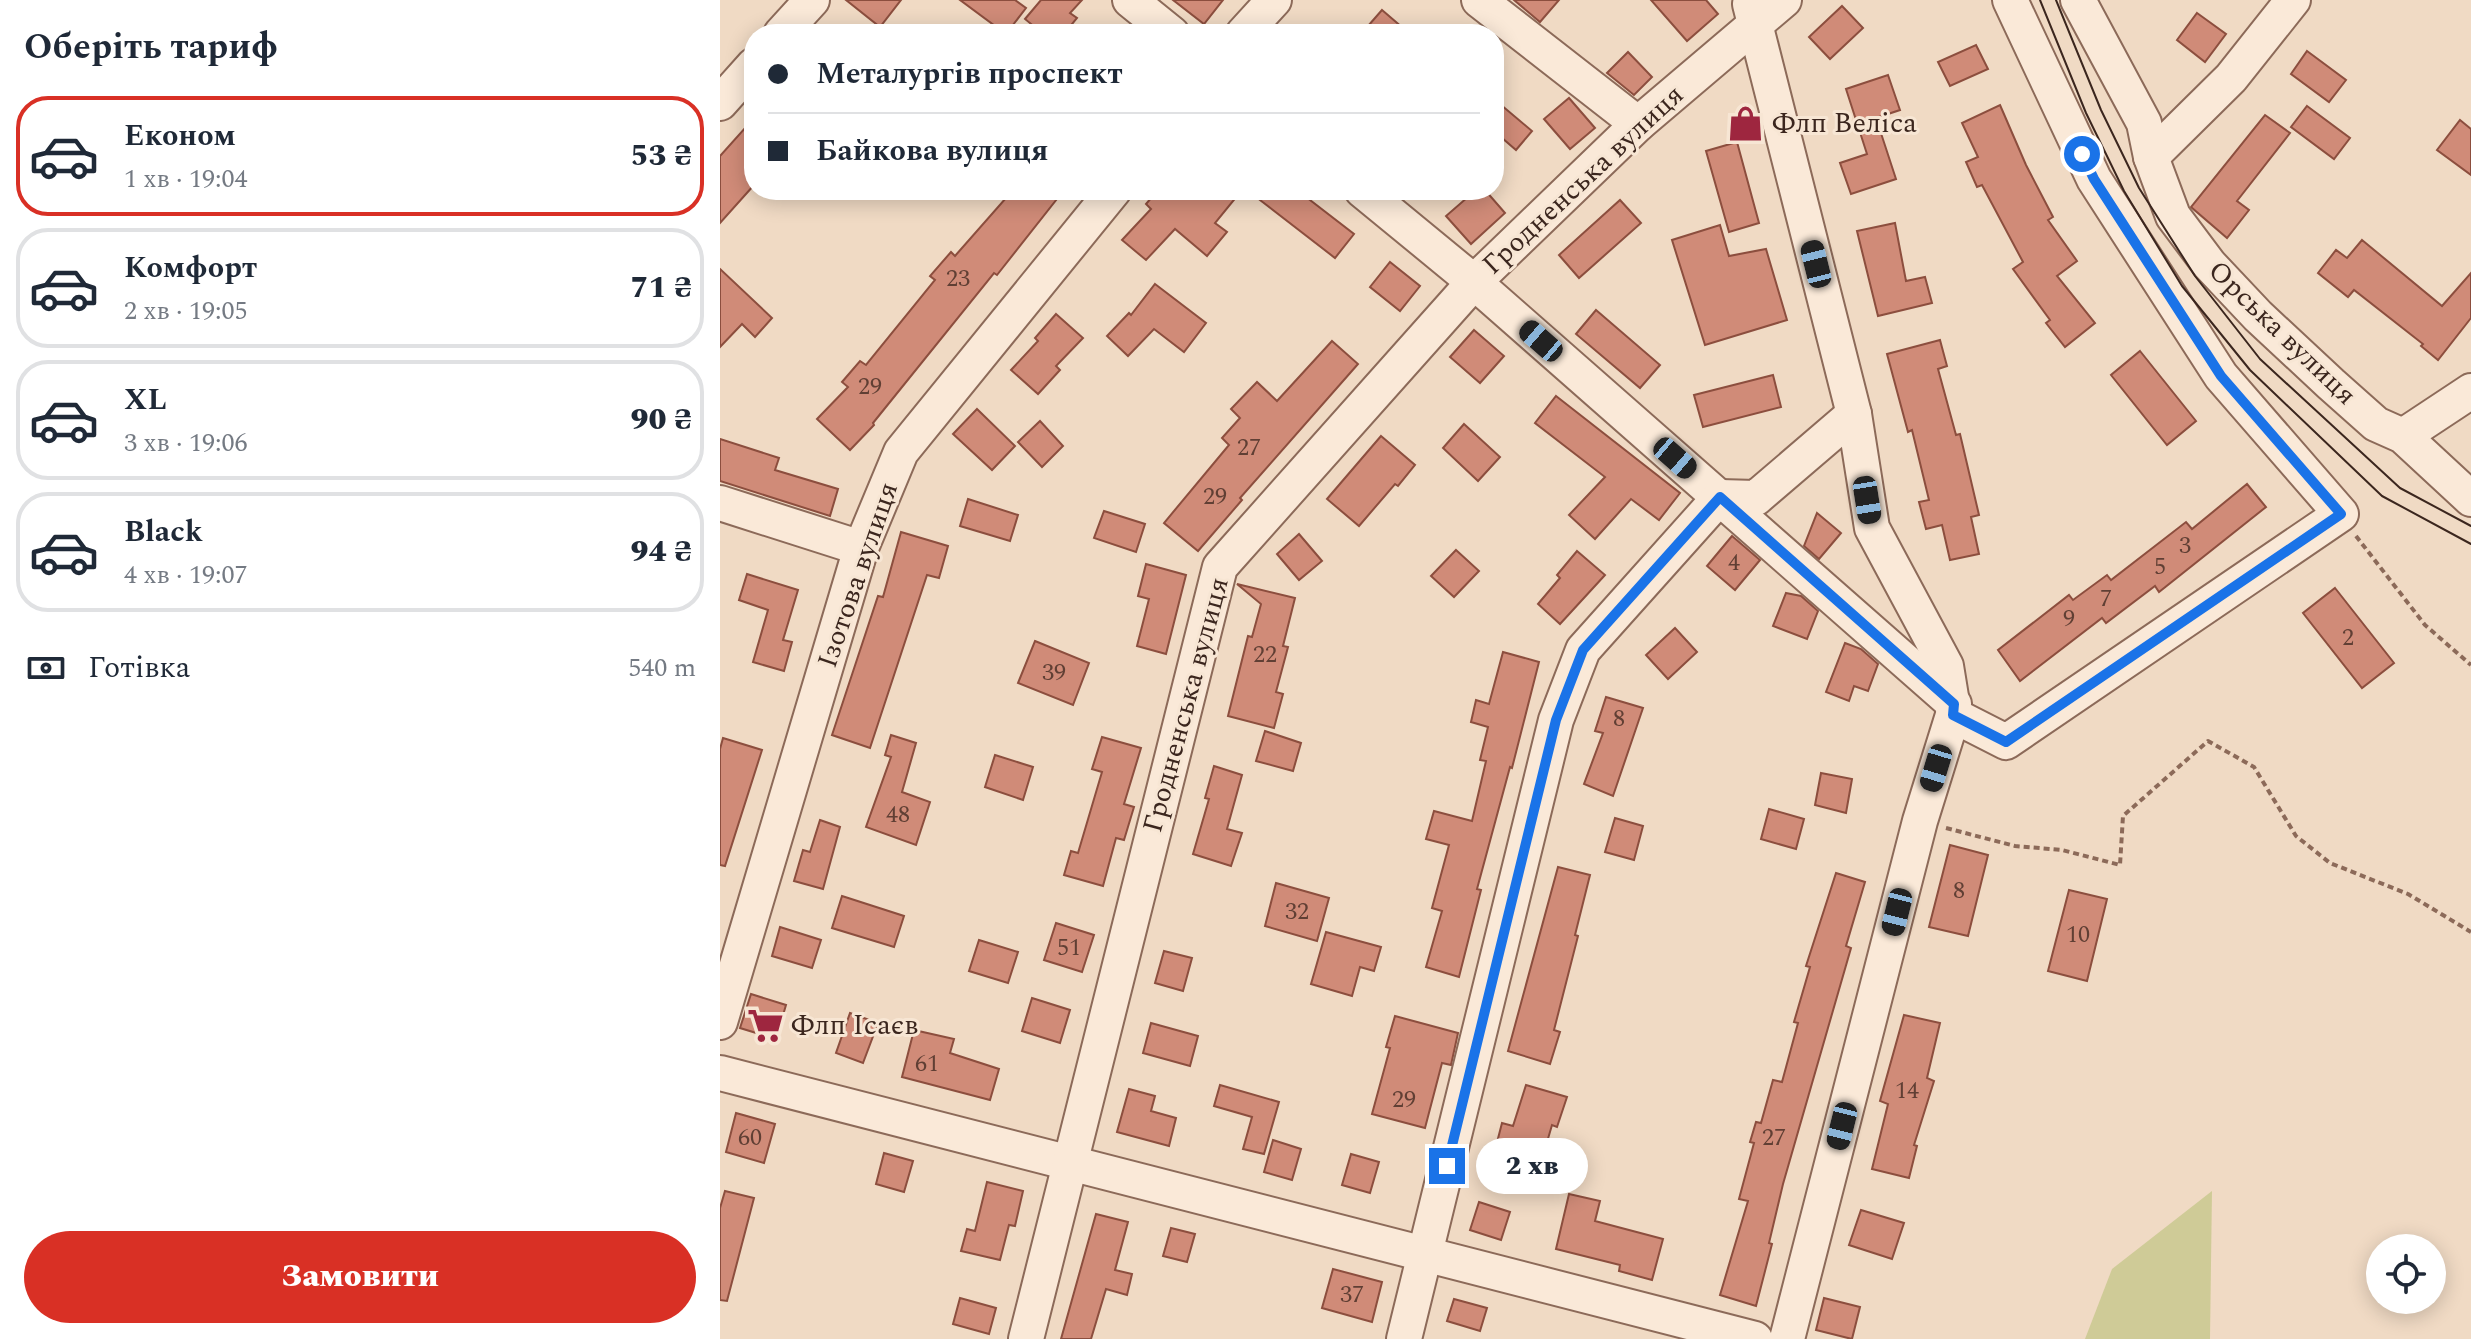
<!DOCTYPE html>
<html lang="uk">
<meta charset="utf-8">
<style>
body{margin:0;font-family:Spectral,serif;background:#f6f6f7;color:#1f2937;height:100vh;display:flex;flex-direction:column;font-size:30px;white-space:nowrap}
*{box-sizing:border-box;margin:0}
p{font-size:26px;color:#747a83}
.icon{flex:none;width:44px;height:44px;fill:none;stroke:currentColor;stroke-width:2;stroke-linecap:round;stroke-linejoin:round}
.map{position:relative;flex:1;overflow:hidden}
.drawer{display:flex;flex-direction:column;background:#fff;width:720px}
.drawer>*{flex:none}
.banner{position:absolute;left:24px;top:24px;width:760px;height:176px;border-radius:32px;box-shadow:0 4px 20px #0003;display:grid;align-content:center;height:176px;padding:0 24px;background:#fff}
.controls{position:absolute;left:1646px;top:1234px;display:grid;gap:16px}
.controls a{display:grid;place-items:center;width:80px;height:80px;border-radius:50%;background:#fff;box-shadow:0 4px 20px #0003;font-size:40px}
.end{position:absolute;width:36px;height:36px;margin:-18px;border:10px solid #1a73e8;background:#fff;box-shadow:0 0 0 4px #fff}
.from{border-radius:50%}
.bubble{position:absolute;height:56px;border-radius:28px;background:#fff;box-shadow:0 4px 20px #0003;font-size:26px;font-weight:800;line-height:56px;text-align:center}
.car{position:absolute;width:24px;height:48px;margin:-24px -12px;border-radius:10px;box-shadow:0 0 6px 2px #0007;background:linear-gradient(#222 24%,#8ab4d8 0 40%,#222 0 76%,#8ab4d8 0 86%,#222 0)}
.banner b{display:flex;align-items:center;gap:28px;height:76px;font-size:30px}
.banner b+b{border-top:2px solid #e0e1e3}
.banner i{width:20px;height:20px;background:#1f2937}
ul{padding:0;list-style:none}
li{display:flex;align-items:center;gap:24px;height:120px;margin:0 16px 12px;padding:0 8px;border:4px solid #e0e1e3;border-radius:32px}
li div{flex:1}
li b{display:block;font-size:30px}
li em{font-style:normal;font-weight:800}
li.selected{border-color:#d93025}
li>.icon{width:72px;height:72px;stroke-width:1.5}
h2{padding:0 24px;font-size:36px;line-height:96px}
.pay{display:flex;align-items:center;gap:20px;height:88px;padding:0 24px;font-size:30px}
.pay p{margin-inline-start:auto}
.action{display:flex;gap:16px;margin-top:auto;padding:16px 24px}
.action a{flex:1;height:92px;border-radius:48px;background:#d93025;color:#fff;font-size:32px;font-weight:800;line-height:92px;text-align:center}
main{display:flex;flex:1;min-height:0}
.map>svg:first-child{display:block}
</style>
<main>
<section class="drawer">
<h2>Оберіть тариф</h2>
<ul>
<li class="selected"><svg class="icon" aria-label="car" viewBox="0 0 24 24"><path d="M5 17H2v-5l4-1 3-4h7l3 4 3 1v5h-3M9 17h6M6 11h13"/><circle cx="7" cy="17" r="2"/><circle cx="17" cy="17" r="2"/></svg><div><b>Економ</b><p>1 хв · 19:04</p></div><em>53 ₴</em></li>
<li><svg class="icon" aria-label="car" viewBox="0 0 24 24"><path d="M5 17H2v-5l4-1 3-4h7l3 4 3 1v5h-3M9 17h6M6 11h13"/><circle cx="7" cy="17" r="2"/><circle cx="17" cy="17" r="2"/></svg><div><b>Комфорт</b><p>2 хв · 19:05</p></div><em>71 ₴</em></li>
<li><svg class="icon" aria-label="car" viewBox="0 0 24 24"><path d="M5 17H2v-5l4-1 3-4h7l3 4 3 1v5h-3M9 17h6M6 11h13"/><circle cx="7" cy="17" r="2"/><circle cx="17" cy="17" r="2"/></svg><div><b>XL</b><p>3 хв · 19:06</p></div><em>90 ₴</em></li>
<li><svg class="icon" aria-label="car" viewBox="0 0 24 24"><path d="M5 17H2v-5l4-1 3-4h7l3 4 3 1v5h-3M9 17h6M6 11h13"/><circle cx="7" cy="17" r="2"/><circle cx="17" cy="17" r="2"/></svg><div><b>Black</b><p>4 хв · 19:07</p></div><em>94 ₴</em></li>
</ul>
<div class="pay"><svg class="icon" aria-label="cash" viewBox="0 0 24 24"><path d="M3 7h18v10H3z"/><circle cx="12" cy="12" r="2"/></svg>Готівка<p>540 m</p></div>
<div class="action"><a>Замовити</a></div>
</section>
<div class="map">
<svg width="1751" height="1339" viewBox="0 0 1751 1339">
<rect width="100%" height="100%" fill="#f0dac4"/>
<path fill="#cfcb97" d="M1492 1191 1490 1339H1365L1392 1269Z"/>
<g fill="#d08b78" stroke="#8c4e3e" stroke-width="2">
<path d="M126 0H181L160 27Z"/>
<path d="M240 0H295L306 8 286 34Z"/>
<path d="M321 0H362L350 13 357 18 344 34H323L305 19Z"/>
<path d="M453 0H503L484 24Z"/>
<path d="M794 0H839L820 22Z"/>
<path d="M931 0H986L998 14 967 41Z"/>
<path d="M1122 6 1143 28 1110 59 1089 37Z"/>
<path d="M662 10 690 34H641Z"/>
<path d="M1477 13 1506 34 1485 62 1457 40Z"/>
<path d="M1256 45 1268 69 1230 86 1218 62Z"/>
<path d="M1587 51 1626 80 1609 102 1571 74Z"/>
<path d="M908 52 932 77 914 95 887 73Z"/>
<path d="M1168 75 1180 110 1156 118 1176 179 1131 194 1120 163 1147 154 1126 89Z"/>
<path d="M849 98 875 128 850 149 824 119Z"/>
<path d="M774 99 812 131 796 150 774 131Z"/>
<path d="M1280 105 1306 165 1333 217 1328 220 1357 261 1337 276 1375 323 1345 347 1326 323 1330 320 1293 269 1303 262 1262 185 1257 187 1246 162 1258 157 1242 123Z"/>
<path d="M1587 106 1630 138 1614 159 1571 127Z"/>
<path d="M1545 115 1570 133 1517 201 1529 210 1507 238 1471 207Z"/>
<path d="M34 118V185L0 223V156Z"/>
<path d="M1740 120 1751 129V175L1717 150Z"/>
<path d="M1017 142 1039 223 1009 232 986 151Z"/>
<path d="M293 190H344L277 275 274 273 153 423 154 425 130 450 97 419 128 387 122 382 140 361 146 365 215 280 210 276 231 252 235 256Z"/>
<path d="M438 190H522L495 223 507 232 487 256 455 229 426 260 402 240 431 209 426 204Z"/>
<path d="M527 190H577L634 234 615 258Z"/>
<path d="M756 190H765L785 213 751 244 726 216Z"/>
<path d="M900 200 921 223 859 278 839 255Z"/>
<path d="M1175 223 1186 281 1205 277 1212 303 1158 316 1137 231Z"/>
<path d="M1000 225 1009 256 1046 249 1067 320 985 345 952 240Z"/>
<path d="M1642 240 1722 306 1751 273V318L1718 360 1701 346 1703 344 1634 290 1628 297 1598 273 1616 250 1627 258Z"/>
<path d="M670 262 700 286 680 311 650 287Z"/>
<path d="M0 269 52 318 35 337 22 324 0 347Z"/>
<path d="M435 284 486 323 464 352 434 329 408 356 387 336 409 313 411 315Z"/>
<path d="M876 310 940 365 920 388 856 334Z"/>
<path d="M336 314 363 338 336 366 340 370 318 394 291 370 318 341 315 338Z"/>
<path d="M754 330 784 356 760 383 730 357Z"/>
<path d="M1220 340 1227 366 1218 369 1236 435 1240 434 1259 515 1251 517 1259 554 1230 560 1222 525 1206 529 1199 502 1209 500 1192 430 1188 432 1167 354Z"/>
<path d="M612 341 638 364 520 498 522 500 478 551 444 523 509 445 502 438 520 418 511 409 537 382 557 401Z"/>
<path d="M1420 351 1476 421 1447 445 1391 375Z"/>
<path d="M1053 375 1061 407 983 427 974 395Z"/>
<path d="M836 396 960 493 939 520 911 499 875 539 849 515 885 477 815 423Z"/>
<path d="M257 409 295 446 272 470 233 434Z"/>
<path d="M320 421 343 446 322 467 298 442Z"/>
<path d="M744 424 780 457 758 481 723 448Z"/>
<path d="M661 436 695 465 678 486 675 484 639 526 607 499Z"/>
<path d="M0 439 59 458 55 470 118 489 110 516 0 481Z"/>
<path d="M1527 484 1546 507 1439 592 1435 586 1386 623 1382 618 1300 681 1278 650 1349 595 1353 600 1387 575 1391 580 1466 522 1472 529Z"/>
<path d="M248 499 298 515 290 541 240 526Z"/>
<path d="M384 511 425 524 416 552 374 538Z"/>
<path d="M1097 513 1121 533 1099 559 1084 546Z"/>
<path d="M181 532 228 546 219 578 207 575 150 748 112 735 158 596 163 597Z"/>
<path d="M579 534 602 561 579 580 557 554Z"/>
<path d="M1012 536 1040 560 1015 590 987 566Z"/>
<path d="M736 550 759 571 734 597 711 576Z"/>
<path d="M857 551 885 575 840 624 818 604 840 578 837 575Z"/>
<path d="M426 564 466 575 446 654 417 646 429 599 418 596Z"/>
<path d="M27 574 78 590 63 640 72 642 64 671 33 662 48 610 19 600Z"/>
<path d="M517 584 575 598 563 646 568 647 556 692 563 694 554 728 508 716 528 636 532 637 541 604Z"/>
<path d="M1615 588 1674 663 1642 688 1583 613Z"/>
<path d="M1066 593 1081 596 1098 611 1087 639 1053 626Z"/>
<path d="M955 628 977 652 948 679 926 655Z"/>
<path d="M315 641 369 663 353 705 298 683Z"/>
<path d="M1125 643 1141 649 1158 664 1148 691 1134 686 1129 701 1106 692Z"/>
<path d="M783 652 819 662 792 768 790 767 757 889 761 890 739 977 706 967 722 911 712 908 729 845 706 839 714 811 752 821 766 761 760 760 768 727 751 722 756 700 769 704Z"/>
<path d="M886 697 923 708 893 796 864 784 883 733 875 731Z"/>
<path d="M545 731 581 743 573 771 536 761Z"/>
<path d="M171 735 196 743 182 792 210 802 196 845 146 827 171 757 165 755Z"/>
<path d="M382 737 421 748 404 804 414 807 404 840 396 838 383 886 344 875 351 851 358 853 382 772 372 769Z"/>
<path d="M3 738 42 750 5 866 0 865V749Z"/>
<path d="M275 755 313 767 303 800 265 787Z"/>
<path d="M494 766 522 775 507 829 522 833 511 866 473 854 489 799 485 798Z"/>
<path d="M1101 773 1132 779 1126 813 1095 805Z"/>
<path d="M1049 809 1084 819 1076 849 1041 839Z"/>
<path d="M895 818 923 826 914 860 885 852Z"/>
<path d="M100 820 120 827 103 889 74 881 83 850 90 852Z"/>
<path d="M1230 845 1268 855 1248 936 1209 927Z"/>
<path d="M838 867 870 875 855 935 858 936 834 1030 840 1032 830 1064 788 1051Z"/>
<path d="M1116 873 1145 882 1126 946 1131 948 1063 1184 1049 1243 1052 1244 1036 1306 1000 1295 1028 1201 1019 1199 1034 1143 1030 1142 1036 1122 1041 1123 1053 1080 1062 1082 1078 1023 1074 1022 1090 967 1086 966Z"/>
<path d="M556 883 609 898 597 941 545 926Z"/>
<path d="M1349 890 1387 899 1367 981 1328 971Z"/>
<path d="M122 896 184 916 174 947 112 928Z"/>
<path d="M336 923 374 935 362 972 324 960Z"/>
<path d="M60 927 101 940 92 968 52 956Z"/>
<path d="M606 932 661 947 654 971 640 967 632 996 591 984Z"/>
<path d="M259 940 298 952 288 983 249 971Z"/>
<path d="M444 951 472 958 463 991 435 983Z"/>
<path d="M31 994 66 1005 56 1039 20 1028Z"/>
<path d="M312 998 350 1010 340 1043 302 1031Z"/>
<path d="M130 1013 158 1023 143 1063 116 1053Z"/>
<path d="M1184 1015 1220 1023 1207 1078 1214 1081 1194 1145 1197 1146 1189 1178 1152 1169 1168 1104 1160 1101Z"/>
<path d="M675 1016 738 1033 731 1065 722 1063 705 1128 652 1114 670 1048 666 1047Z"/>
<path d="M431 1023 478 1036 470 1066 423 1053Z"/>
<path d="M194 1030 234 1039 230 1053 279 1069 270 1100 182 1077Z"/>
<path d="M500 1085 559 1102 544 1154 523 1149 532 1117 494 1106Z"/>
<path d="M806 1085 847 1097 837 1127 832 1125 820 1166 774 1154 782 1123 793 1126Z"/>
<path d="M409 1089 435 1096 431 1111 456 1118 449 1146 397 1132Z"/>
<path d="M16 1113 55 1124 44 1163 6 1152Z"/>
<path d="M553 1140 581 1149 572 1180 544 1172Z"/>
<path d="M164 1153 193 1161 184 1192 156 1184Z"/>
<path d="M631 1154 659 1162 650 1193 622 1185Z"/>
<path d="M267 1182 303 1191 295 1226 289 1225 280 1260 241 1251 247 1229 255 1231Z"/>
<path d="M5 1191 34 1198 7 1301 0 1300V1208Z"/>
<path d="M849 1194 880 1201 875 1221 943 1239 932 1280 899 1271 900 1265 836 1249Z"/>
<path d="M759 1202 790 1212 781 1240 750 1230Z"/>
<path d="M1141 1210 1184 1223 1172 1259 1129 1245Z"/>
<path d="M376 1214 408 1222 395 1270 412 1274 407 1295 386 1289 371 1339H341Z"/>
<path d="M451 1228 475 1234 467 1262 443 1256Z"/>
<path d="M613 1269 662 1282 652 1322 602 1308Z"/>
<path d="M240 1298 276 1308 269 1334 233 1324Z"/>
<path d="M1104 1298 1140 1307 1132 1339 1096 1330Z"/>
<path d="M734 1299 767 1308 760 1331 727 1321Z"/>
</g>
<g fill="none" stroke-linecap="round" stroke-linejoin="round">
<defs>
<g id="minor">
<path d="M410 0 452 34"/>
<path d="M759 0 918 124"/>
<path d="M1358 0 1424 123 1431 157 1453 216 1489 264 1538 316 1611 384 1656 424 1683 436 1751 499"/>
<path d="M1030 4 1134 414 1152 528 1226 666 1233 709"/>
<path d="M61 34 92 0"/>
<path d="M523 34 554 0"/>
<path d="M0 103 34 65"/>
<path d="M1431 157 1511 78 1573 0"/>
<path d="M642 190 754 282 1234 704"/>
<path d="M1683 436 1751 391"/>
<path d="M0 503 141 548"/>
<path d="M0 1022 141 548 181 452 394 190"/>
<path d="M0 1073 1035 1339"/>
<path d="M306 1339 500 567 754 282 918 124 1064 0"/>
<path d="M684 1339 836 720 863 650 1000 497 1036 498 1134 414"/>
<path d="M1067 1339 1200 821 1233 715 1286 742 1621 514 1501 376 1374 179 1290 0"/>
</g>
</defs>
<use href="#minor" stroke="#8c6a59" stroke-width="38"/>
<g stroke="#8c6a59" stroke-width="4" stroke-dasharray="6 4" stroke-linecap="butt">
<path d="M1636 536 1705 625 1751 665"/>
<path d="M1226 828 1295 846 1342 850 1400 865 1403 816 1488 741 1534 767 1576 836 1610 863 1688 894 1751 932"/>
</g>
<use href="#minor" stroke="#fae9d8" stroke-width="34"/>
<g stroke="#3b261e" stroke-width="2">
<path d="M1320 0 1366 113 1404 191 1462 286 1530 370 1662 496 1751 544"/>
<path d="M1336 0 1381 110 1419 188 1475 276 1540 359 1680 488 1751 526"/>
</g>
</g>
<g fill="none" stroke-linecap="round" stroke-linejoin="round">
<path stroke="#1a73e8" stroke-width="10" d="M727 1166 836 720 863 650 1000 497 1234 704 1233 715 1286 742 1621 514 1501 376 1374 179 1362 154"/>
</g>
<defs>
<symbol id="shop-bare" viewBox="-9 -9 18 18"><path d="M-5-2.5h2.3a2.7 3.5 0 0 1 5.4 0H5L5.5 6h-11ZM-1.5-2.5h3a1.5 2.3 0 0 0-3 0Z" fill="#9e263f" stroke="#f7e6d4" stroke-width="2.5" paint-order="stroke"/></symbol>
<symbol id="supermarket-bare" viewBox="-9 -9 18 18"><path d="M-6-5.5h2.5l.6 2H6L4.5 2H-2.5L-4.4-4H-6ZM-1.5 3.2a1.3 1.3 0 1 0 .1 0ZM3 3.2a1.3 1.3 0 1 0 .1 0Z" fill="#9e263f" stroke="#f7e6d4" stroke-width="2.5" paint-order="stroke"/></symbol>
</defs>
<g fill-rule="evenodd">
<use href="#shop-bare" x="1000" y="98" width="51" height="51"/>
<use href="#supermarket-bare" x="20" y="1000" width="51" height="51"/>
</g>
<g text-anchor="middle" dominant-baseline="central" stroke-width="6" stroke-linejoin="round" paint-order="stroke">
<g font-size="24" fill="#603f34">
<text x="238" y="279">23</text>
<text x="150" y="387">29</text>
<text x="529" y="448">27</text>
<text x="495" y="497">29</text>
<text x="1465" y="546">3</text>
<text x="1014" y="563">4</text>
<text x="1440" y="567">5</text>
<text x="1386" y="599">7</text>
<text x="1349" y="619">9</text>
<text x="1628" y="638">2</text>
<text x="545" y="655">22</text>
<text x="334" y="673">39</text>
<text x="899" y="719">8</text>
<text x="178" y="815">48</text>
<text x="1239" y="891">8</text>
<text x="577" y="912">32</text>
<text x="1358" y="935">10</text>
<text x="349" y="948">51</text>
<text x="207" y="1064">61</text>
<text x="1187" y="1091">14</text>
<text x="684" y="1100">29</text>
<text x="30" y="1138">60</text>
<text x="1054" y="1138">27</text>
<text x="632" y="1295">37</text>
</g>
<g font-size="28" fill="#3b261e" stroke="#f7e6d4" text-anchor="start">
<text x="1052" y="123">Флп Веліса</text>
<text x="71" y="1025">Флп Ісаєв</text>
</g>
<g font-size="28" fill="#3b261e" stroke="#f7e6d4">
<text transform="translate(863 180) rotate(-43)">Гродненська вулиця</text>
<text transform="translate(1562 333) rotate(44)">Орська вулиця</text>
<text transform="translate(138 575) rotate(-71)">Ізотова вулиця</text>
<text transform="translate(466 705) rotate(-75)">Гродненська вулиця</text>
</g>
</g>
</svg>
<div class="controls">
<a><svg class="icon" aria-label="locate" viewBox="0 0 24 24"><circle cx="12" cy="12" r="6"/><path d="M12 2v4M12 18v4M2 12h4M18 12h4"/></svg></a>
</div>
<i class="end from" style="left:1362px;top:154px"></i>
<i class="end" style="left:727px;top:1166px"></i>
<div class="bubble" style="left:756px;top:1138px;width:112px">2 хв</div>
<i class="car" style="left:1096px;top:264px;rotate:346deg"></i>
<i class="car" style="left:821px;top:341px;rotate:311deg"></i>
<i class="car" style="left:955px;top:458px;rotate:131deg"></i>
<i class="car" style="left:1147px;top:500px;rotate:171deg"></i>
<i class="car" style="left:1216px;top:768px;rotate:197deg"></i>
<i class="car" style="left:1177px;top:912px;rotate:194deg"></i>
<i class="car" style="left:1122px;top:1126px;rotate:194deg"></i>
<div class="banner">
<b><i class="from"></i>Металургів проспект</b>
<b><i></i>Байкова вулиця</b>
</div>
</div>
</main>
